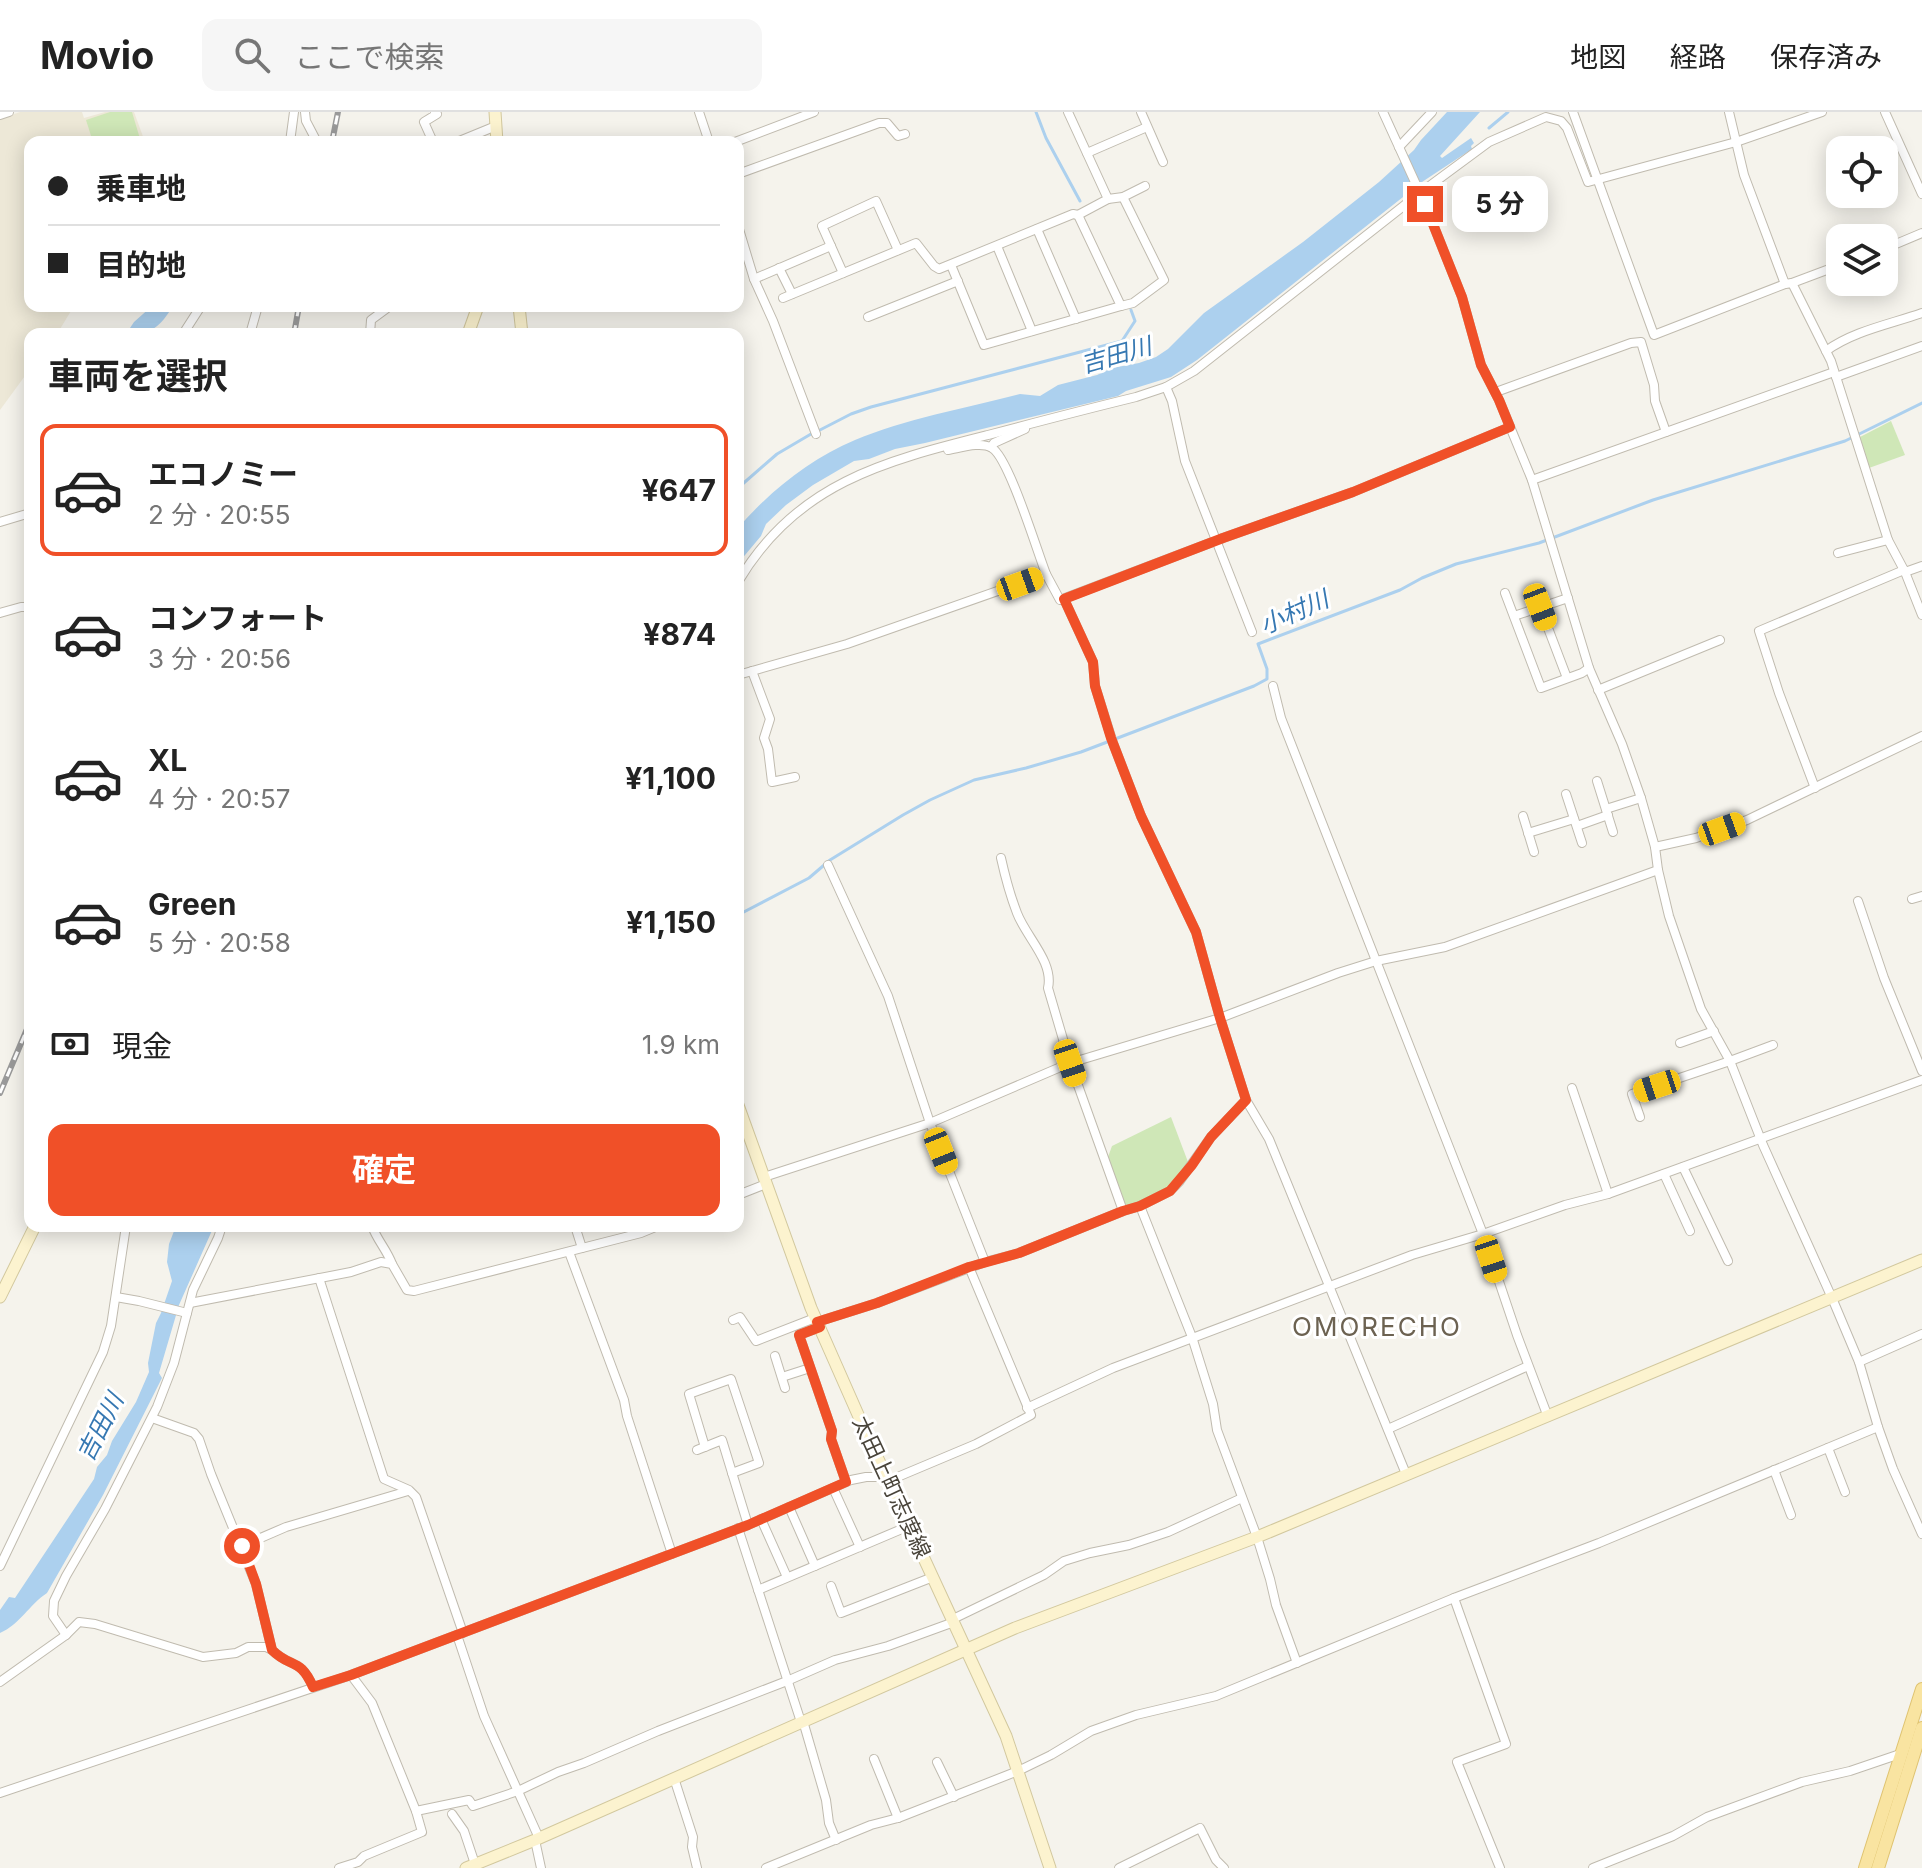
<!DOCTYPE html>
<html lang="ja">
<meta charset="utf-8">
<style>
body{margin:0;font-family:Inter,"Noto Sans JP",sans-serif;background:#f6f6f6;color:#222;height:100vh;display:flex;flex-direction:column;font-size:30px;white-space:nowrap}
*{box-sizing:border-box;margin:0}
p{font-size:26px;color:#767676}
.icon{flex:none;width:44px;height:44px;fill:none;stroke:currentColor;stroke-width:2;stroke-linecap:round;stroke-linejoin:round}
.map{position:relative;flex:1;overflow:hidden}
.sheet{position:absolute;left:24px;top:216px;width:720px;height:904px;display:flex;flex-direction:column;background:#fff;border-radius:16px;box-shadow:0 4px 20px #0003}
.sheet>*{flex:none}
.banner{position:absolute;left:24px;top:24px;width:720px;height:176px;border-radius:16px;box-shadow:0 4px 20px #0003;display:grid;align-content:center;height:176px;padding:0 24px;background:#fff}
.tools{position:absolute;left:1826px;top:24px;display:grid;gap:16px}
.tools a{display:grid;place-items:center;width:72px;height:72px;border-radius:16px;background:#fff;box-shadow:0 4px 20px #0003;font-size:40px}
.end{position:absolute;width:36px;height:36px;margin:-18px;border:10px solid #f05028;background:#fff;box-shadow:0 0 0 4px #fff}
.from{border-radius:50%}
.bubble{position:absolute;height:56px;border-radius:16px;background:#fff;box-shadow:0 4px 20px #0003;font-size:26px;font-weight:700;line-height:56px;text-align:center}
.car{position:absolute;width:24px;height:48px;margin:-24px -12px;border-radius:10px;box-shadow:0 0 6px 2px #0007;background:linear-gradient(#f5c518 24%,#345 0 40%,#f5c518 0 76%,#345 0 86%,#f5c518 0)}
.banner b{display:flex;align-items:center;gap:28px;height:76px;font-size:30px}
.banner b+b{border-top:2px solid #e0e0e0}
.banner i{width:20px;height:20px;background:#222}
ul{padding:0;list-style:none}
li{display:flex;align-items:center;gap:24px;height:132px;margin:0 16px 12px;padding:0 8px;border:4px solid transparent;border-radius:16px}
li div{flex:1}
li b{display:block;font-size:30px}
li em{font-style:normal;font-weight:700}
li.active{border-color:#f05028}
li>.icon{width:72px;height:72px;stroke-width:1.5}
h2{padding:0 24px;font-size:36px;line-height:96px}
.pay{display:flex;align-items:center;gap:20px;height:88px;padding:0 24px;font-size:30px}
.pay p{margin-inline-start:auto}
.primary-button{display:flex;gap:16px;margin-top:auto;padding:16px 24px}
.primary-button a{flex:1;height:92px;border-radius:16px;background:#f05028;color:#fff;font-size:32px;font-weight:700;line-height:92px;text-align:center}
header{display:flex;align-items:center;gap:48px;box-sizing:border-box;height:112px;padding:0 40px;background:#fff;border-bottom:2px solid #e0e0e0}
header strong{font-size:38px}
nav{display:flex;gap:44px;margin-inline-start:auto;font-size:28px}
.search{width:560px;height:72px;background:#f6f6f6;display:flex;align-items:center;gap:20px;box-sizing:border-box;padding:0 28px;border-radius:16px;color:#767676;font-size:30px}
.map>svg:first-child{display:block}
</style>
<header>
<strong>Movio</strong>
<div class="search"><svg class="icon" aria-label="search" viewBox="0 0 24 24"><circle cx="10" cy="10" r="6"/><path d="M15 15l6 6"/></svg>ここで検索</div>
<nav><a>地図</a><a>経路</a><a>保存済み</a></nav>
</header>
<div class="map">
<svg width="1922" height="1756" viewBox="0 0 1922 1756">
<rect width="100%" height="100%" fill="#f5f3ec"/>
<path fill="#ede8d7" d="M20 0H82L84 6 105 0H134L145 30H30V194H74L57 222H30V257L0 298V7Z"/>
<g fill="#cfe7b7">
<path d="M110 0H132L141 30H93L86 8Z"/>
<path d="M1891 309 1905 343 1869 356 1860 325Z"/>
<path d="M1171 1005 1188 1050 1169 1076 1138 1091 1124 1094 1108 1045 1112 1034Z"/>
</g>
<g fill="#acd0ee">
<path d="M1447 0H1480L1440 44 1442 46 1471 26 1474 31 1471 34 1472 37 1422 70 1197 248 1171 265 1126 279 1118 284 925 331 895 337 869 347 854 349 813 373 786 393 766 412 761 424 740 449 738 455V416C770 379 810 347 855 328 905 307 967 296 1020 282L1040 284 1058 273 1097 263 1112 256 1139 251 1156 245 1168 237 1204 201 1303 130 1379 70 1414 38 1421 28Z"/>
<path d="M152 194H173C159 216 152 222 126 222L134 210Z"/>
<path d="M176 1114H214L179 1193 159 1261 162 1266 103 1383 47 1481C30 1492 19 1513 0 1521V1498L9 1485 15 1486 94 1367 97 1355 107 1343 112 1329 136 1290 149 1260 148 1251 156 1211 161 1201 172 1169 167 1150 169 1132Z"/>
</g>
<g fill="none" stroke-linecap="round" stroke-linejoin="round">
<g stroke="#acd0ee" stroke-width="3">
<path d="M1036 0 1046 26 1080 89"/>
<path d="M1489 16 1508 0"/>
<path d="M818 319 851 302 871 295 1122 229 1135 209 1131 198"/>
<path d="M738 376 777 342 811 322"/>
<path d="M738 803 809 766 830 748 903 703 930 688 974 668 1026 656 1081 640 1254 574 1267 567V557L1258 532 1400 478 1422 466 1456 452 1539 431 1653 388 1845 329 1922 291"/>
</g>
<defs>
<g id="street">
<path d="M305 0 306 9 317 30"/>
<path d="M699 0 709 30"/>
<path d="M1141 0 1163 50"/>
<path d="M1383 0 1425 92 1462 185 1481 253 1499 288 1532 368 1589 556 1622 632 1641 686 1655 735 1658 758 1669 804 1701 897 1730 949 1763 1033 1832 1186 1859 1250 1878 1315 1893 1357 1922 1422"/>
<path d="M1573 0 1654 223 1785 172"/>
<path d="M1729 0 1744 63 1785 172 1792 171 1831 249 1888 428 1905 460 1922 503"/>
<path d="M1885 0 1922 82"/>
<path d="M0 3 9 0"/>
<path d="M290 30 294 0"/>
<path d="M433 30 424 10 437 2 435 0"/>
<path d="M457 30 496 14"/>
<path d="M735 30 814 0"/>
<path d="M1399 35 1432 0"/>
<path d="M1087 41 1147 15"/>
<path d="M738 62 879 11H887L898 24 905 22"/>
<path d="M1108 87 1123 85 1145 74"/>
<path d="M738 114 754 167 773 209 816 322"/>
<path d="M1037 117 1076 207"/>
<path d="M997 134 1032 219"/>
<path d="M1884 137 1922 121"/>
<path d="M951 153 984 233 1121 194 1078 103 1108 87 1068 0"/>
<path d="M779 156 792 182"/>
<path d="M843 161 822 114 876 89 898 138"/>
<path d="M754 167 831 134"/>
<path d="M1792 171 1840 153"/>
<path d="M783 186 916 131 934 154 939 157 1073 102 1078 103"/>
<path d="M1121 194 1133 191 1164 168 1123 85"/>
<path d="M868 205 958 169"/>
<path d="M183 222 201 194"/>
<path d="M250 222 258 194"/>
<path d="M370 222 371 208 390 194"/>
<path d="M1826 239C1853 219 1891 212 1922 201"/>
<path d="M1836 265 1922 234"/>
<path d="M1166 275 1172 289 1185 349 1252 520"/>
<path d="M1496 280 1631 231 1641 230 1654 273 1655 289 1666 320"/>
<path d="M991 335 994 331 1025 317"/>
<path d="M948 338C960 336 981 329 992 336 1009 346 1037 439 1046 462"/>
<path d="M1532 368 1834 260"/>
<path d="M0 410 30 401"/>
<path d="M1838 441 1888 428"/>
<path d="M1905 460 1922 454"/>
<path d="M738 470C796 371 885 349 988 323 1037 310 1087 297 1136 285L1166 275 1194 259 1420 81 1489 30 1546 5 1561 9 1567 16 1588 70 1736 30 1822 0"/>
<path d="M1505 481 1541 576 1582 561 1589 556"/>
<path d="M1064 487 1093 550 1095 574 1113 631 1141 704 1196 820 1220 906 1246 988 1269 1027 1406 1362"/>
<path d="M1540 495 1567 566"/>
<path d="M0 501 21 495H30"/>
<path d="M1514 504 1568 486"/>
<path d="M752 559 770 607 764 626 768 637 772 670 795 665"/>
<path d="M738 563 847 532 1046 462 1060 488 1223 426 1353 380 1510 315"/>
<path d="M1273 574 1281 606 1483 1122 1517 1223 1548 1305"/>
<path d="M1598 578 1720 528"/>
<path d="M1597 669 1613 720"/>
<path d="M1815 676 1779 581 1759 519 1904 458"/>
<path d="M1566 682 1582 731"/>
<path d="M1606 697 1641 686"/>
<path d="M1523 704 1534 740"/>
<path d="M1577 714 1608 703"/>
<path d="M1528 721 1574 707"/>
<path d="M1655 735 1696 726 1747 708 1922 624"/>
<path d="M1001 746C1005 764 1010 783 1017 801 1026 825 1054 850 1048 876L1070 951 1123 1099"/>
<path d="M1912 787 1922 784"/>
<path d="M1858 789 1884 866 1922 959"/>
<path d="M1680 931 1714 919"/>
<path d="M1572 976 1608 1082"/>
<path d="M1640 1005 1632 982 1730 949 1773 933"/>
<path d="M1683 1055 1728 1149"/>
<path d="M1664 1062 1690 1119"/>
<path d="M764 1065 930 1011 1070 951 1220 906 1338 861 1376 849 1445 835 1658 758"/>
<path d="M738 1083 766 1072"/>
<path d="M1140 1094 1192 1225 1213 1292 1217 1318 1257 1425 1270 1467 1276 1493 1297 1551"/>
<path d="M372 1114C377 1128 387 1138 392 1152"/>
<path d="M575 1114 582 1136"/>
<path d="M569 1140 624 1288 627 1304 672 1442"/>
<path d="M985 1150 1019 1141 1123 1099 1140 1094 1170 1079 1179 1070 1211 1025 1246 988"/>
<path d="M319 1166 384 1367 409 1378 416 1385 463 1521"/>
<path d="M116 1185 139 1189 187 1201"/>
<path d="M190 1191 351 1160 381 1150 392 1152 407 1178 414 1179 641 1121 658 1114"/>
<path d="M733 1208 740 1205 756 1229 815 1206"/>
<path d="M817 1210 877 1191 985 1150 930 1011 888 884 828 753"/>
<path d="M820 1215 799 1223 832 1319 831 1327 846 1370"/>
<path d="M775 1244 785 1276"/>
<path d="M1859 1250 1922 1222"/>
<path d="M782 1265 810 1256"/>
<path d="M1027 1296 1113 1256 1412 1143 1483 1122 1565 1093 1608 1082 1922 968"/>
<path d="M152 1306 194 1321 199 1327 211 1362 256 1472 272 1538C292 1557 300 1545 313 1575"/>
<path d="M1388 1317 1528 1254"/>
<path d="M705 1335 689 1282 731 1267 759 1351 732 1361"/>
<path d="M1828 1336 1845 1380"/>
<path d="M697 1338 722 1328 748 1413"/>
<path d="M1774 1358 1791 1403"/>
<path d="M888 1369 976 1332 1031 1303 969 1155"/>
<path d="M833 1376 860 1435"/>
<path d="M789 1395 815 1454"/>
<path d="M761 1407 787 1465"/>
<path d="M738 1416 801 1610"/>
<path d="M242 1434 286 1415 408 1379"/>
<path d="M0 1454 103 1240 111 1214 126 1114"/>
<path d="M831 1474 841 1501 933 1465"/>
<path d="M758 1478 909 1414"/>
<path d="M953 1507 1044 1463 1064 1449 1090 1441 1129 1433 1168 1420 1242 1386"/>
<path d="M66 1523 53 1504 54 1489 66 1464 105 1397 157 1295 174 1251 193 1178 218 1126 222 1114"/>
<path d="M457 1523 484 1604 539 1726"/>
<path d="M0 1570 66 1523 79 1510 95 1512 203 1545 236 1541 248 1535H266L272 1538"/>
<path d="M803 1609 826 1688 829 1711 836 1728"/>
<path d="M874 1647 898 1706"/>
<path d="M937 1650 954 1685"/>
<path d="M674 1666 693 1725 692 1735 697 1756"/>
<path d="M0 1681 351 1563 748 1413 851 1368 866 1365H887"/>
<path d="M416 1699 469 1688 473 1694 518 1679 558 1660 584 1651 658 1619 787 1569 835 1548 888 1534 954 1510"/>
<path d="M452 1702 464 1719 475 1752"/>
<path d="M535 1728 541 1756"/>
<path d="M339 1756 358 1750 364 1744 422 1720 416 1699 372 1591 351 1563"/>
<path d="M766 1756 871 1713 898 1706 1018 1659 1051 1643 1091 1619 1136 1603 1216 1584 1454 1486"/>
<path d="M1119 1756 1200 1716 1216 1748 1224 1756"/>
<path d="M1500 1756 1457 1650 1506 1632 1454 1486 1599 1431 1878 1315"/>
<path d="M1593 1756 1673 1724 1707 1705 1802 1670 1850 1659 1903 1641"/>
</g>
<g id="secondary">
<path d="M495 0 497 30"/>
<path d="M519 194 522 222"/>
<path d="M468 222 478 194"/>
<path d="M738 993 811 1196 867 1323 1006 1624 1050 1756"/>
<path d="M0 1185 35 1114"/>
<path d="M466 1756 535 1728 1015 1516 1257 1425 1922 1148"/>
</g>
<g id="primary">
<path d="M1865 1756 1922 1577"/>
<path d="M1878 1756 1922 1616"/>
</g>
</defs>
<use href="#street" stroke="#c0bbaf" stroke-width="10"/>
<use href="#secondary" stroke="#d2c89e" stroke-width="13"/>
<use href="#primary" stroke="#dfc370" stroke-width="14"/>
<use href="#street" stroke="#fff" stroke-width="8"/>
<use href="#secondary" stroke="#fcf3cf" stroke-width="11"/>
<use href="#primary" stroke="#f9e4a1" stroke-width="12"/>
<defs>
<g id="rail">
<path d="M332 30 338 0"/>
<path d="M294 222 299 194"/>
<path d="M0 981 30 910"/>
</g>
</defs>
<use href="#rail" stroke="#9a9a9a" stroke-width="6"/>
<use href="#rail" stroke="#fff" stroke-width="3" stroke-dasharray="9" stroke-linecap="butt"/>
</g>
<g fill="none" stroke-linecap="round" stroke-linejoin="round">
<path stroke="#f05028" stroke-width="10" d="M242 1434 256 1472 272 1538C291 1557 300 1545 313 1575L351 1563 748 1413 846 1370 831 1327 832 1319 799 1223 820 1215 817 1210 877 1191 969 1155 1019 1141 1123 1099 1140 1094 1170 1079 1192 1053 1211 1025 1246 988 1220 906 1196 820 1141 704 1111 626 1095 574 1093 550 1064 487 1223 426 1353 380 1510 315 1499 288 1481 253 1462 185 1425 92"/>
</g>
<g text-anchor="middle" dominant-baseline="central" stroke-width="6" stroke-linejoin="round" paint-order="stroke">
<g font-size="22" fill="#49443a" stroke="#fff">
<text transform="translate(892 1375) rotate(65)">太田上町志度線</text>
</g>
<g font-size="24" font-style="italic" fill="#3678b2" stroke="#fff">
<text transform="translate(1116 243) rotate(-16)">吉田川</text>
<text transform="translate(1294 500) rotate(-24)">小村川</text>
<text transform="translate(100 1315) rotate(-63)">吉田川</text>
</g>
<g font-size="26" letter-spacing="2" fill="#6c6251" stroke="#fff">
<text x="1377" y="1214">OMORECHO</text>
</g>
</g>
</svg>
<div class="tools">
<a><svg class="icon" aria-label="locate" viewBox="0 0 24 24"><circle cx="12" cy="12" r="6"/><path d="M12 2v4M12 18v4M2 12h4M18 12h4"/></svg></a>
<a><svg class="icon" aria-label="layers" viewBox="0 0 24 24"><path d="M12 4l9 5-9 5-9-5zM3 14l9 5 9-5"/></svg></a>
</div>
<i class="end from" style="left:242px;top:1434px"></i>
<i class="end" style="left:1425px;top:92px"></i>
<div class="bubble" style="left:1452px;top:64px;width:96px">5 分</div>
<i class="car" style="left:1020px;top:472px;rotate:70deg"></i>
<i class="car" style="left:1540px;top:495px;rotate:159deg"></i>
<i class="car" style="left:1722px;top:717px;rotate:70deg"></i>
<i class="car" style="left:1070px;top:951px;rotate:161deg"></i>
<i class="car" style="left:1657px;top:974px;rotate:252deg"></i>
<i class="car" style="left:941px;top:1039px;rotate:158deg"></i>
<i class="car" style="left:1491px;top:1147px;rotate:162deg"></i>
<div class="banner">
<b><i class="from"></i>乗車地</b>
<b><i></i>目的地</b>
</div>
<section class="sheet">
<h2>車両を選択</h2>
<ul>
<li class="active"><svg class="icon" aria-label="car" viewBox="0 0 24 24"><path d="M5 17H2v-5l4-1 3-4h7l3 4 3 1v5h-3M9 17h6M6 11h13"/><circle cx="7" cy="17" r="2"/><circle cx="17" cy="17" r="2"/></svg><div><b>エコノミー</b><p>2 分 · 20:55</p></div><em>¥647</em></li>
<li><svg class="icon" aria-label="car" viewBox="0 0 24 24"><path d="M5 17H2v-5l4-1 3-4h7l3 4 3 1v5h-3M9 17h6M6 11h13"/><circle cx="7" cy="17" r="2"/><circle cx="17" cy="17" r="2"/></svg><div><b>コンフォート</b><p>3 分 · 20:56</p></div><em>¥874</em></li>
<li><svg class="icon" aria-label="car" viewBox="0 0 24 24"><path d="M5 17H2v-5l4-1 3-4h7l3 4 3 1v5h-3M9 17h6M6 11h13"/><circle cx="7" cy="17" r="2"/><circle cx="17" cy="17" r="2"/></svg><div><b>XL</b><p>4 分 · 20:57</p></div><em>¥1,100</em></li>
<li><svg class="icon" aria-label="car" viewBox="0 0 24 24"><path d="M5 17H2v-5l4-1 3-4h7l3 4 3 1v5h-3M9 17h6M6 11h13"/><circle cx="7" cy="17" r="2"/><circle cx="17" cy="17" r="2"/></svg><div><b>Green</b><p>5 分 · 20:58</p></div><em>¥1,150</em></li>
</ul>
<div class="pay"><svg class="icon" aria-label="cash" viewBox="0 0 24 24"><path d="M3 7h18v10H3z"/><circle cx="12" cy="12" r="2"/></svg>現金<p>1.9 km</p></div>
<div class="primary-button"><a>確定</a></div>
</section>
</div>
